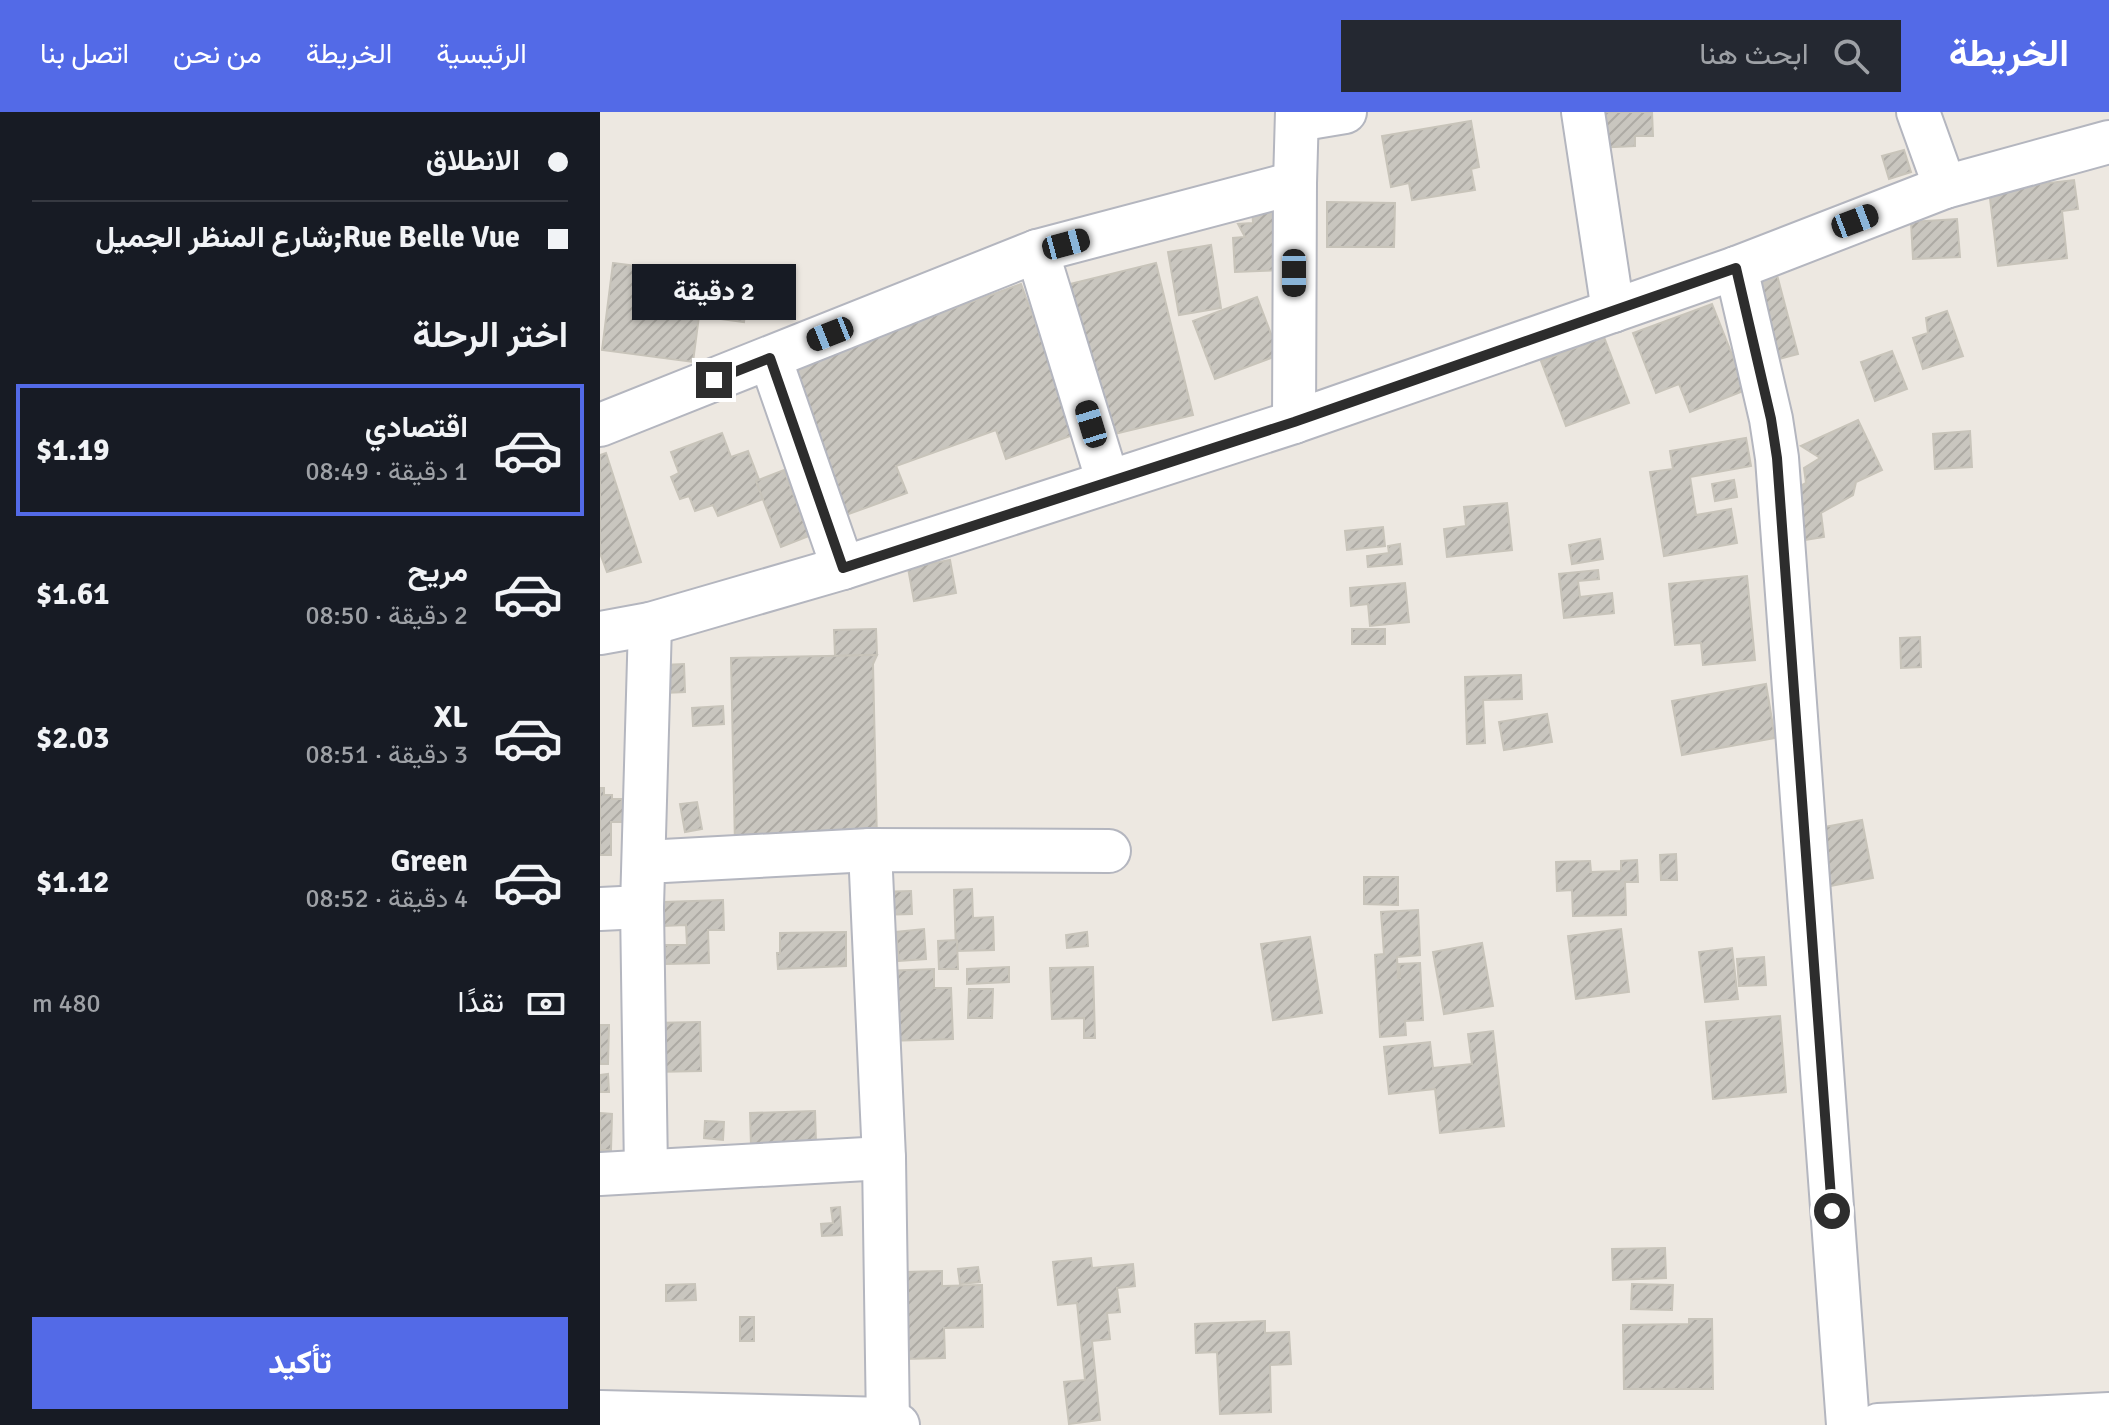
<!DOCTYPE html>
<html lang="ar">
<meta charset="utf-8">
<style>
body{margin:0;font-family:Signika,Vazirmatn,sans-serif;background:#242831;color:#f1f3f6;direction:rtl;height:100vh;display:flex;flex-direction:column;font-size:30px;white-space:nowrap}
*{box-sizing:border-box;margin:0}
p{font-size:26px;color:#9ea1a6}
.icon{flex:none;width:44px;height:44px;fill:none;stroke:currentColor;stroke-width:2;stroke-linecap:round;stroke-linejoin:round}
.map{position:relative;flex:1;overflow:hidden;direction:ltr}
.drawer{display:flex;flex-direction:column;background:#171b24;width:600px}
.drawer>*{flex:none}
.guide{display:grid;align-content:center;height:176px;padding:0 32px;background:#171b24}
.end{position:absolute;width:36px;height:36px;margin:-18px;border:10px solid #2d2d2d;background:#fff;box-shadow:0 0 0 4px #fff}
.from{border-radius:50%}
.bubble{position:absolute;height:56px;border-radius:0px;background:#171b24;box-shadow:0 2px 6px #0004;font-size:26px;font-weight:800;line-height:56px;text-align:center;direction:rtl}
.car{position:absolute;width:24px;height:48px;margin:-24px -12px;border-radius:10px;box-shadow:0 0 6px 2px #0007;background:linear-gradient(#222 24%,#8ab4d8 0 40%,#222 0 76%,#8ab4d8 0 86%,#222 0)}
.guide b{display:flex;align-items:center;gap:28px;height:76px;font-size:30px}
.guide b+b{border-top:2px solid #363941}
.guide i{width:20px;height:20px;background:#f1f3f6}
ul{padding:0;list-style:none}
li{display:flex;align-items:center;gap:24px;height:132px;margin:0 16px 12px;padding:0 16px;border:4px solid transparent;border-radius:0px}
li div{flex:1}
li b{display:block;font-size:30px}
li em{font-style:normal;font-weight:800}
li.on{border-color:#536ae7}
li>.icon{width:72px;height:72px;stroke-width:1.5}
h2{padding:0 32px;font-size:36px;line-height:96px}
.pay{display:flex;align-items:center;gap:20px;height:88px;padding:0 32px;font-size:30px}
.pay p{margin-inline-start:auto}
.button{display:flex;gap:16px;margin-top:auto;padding:16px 32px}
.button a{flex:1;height:92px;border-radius:0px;background:#536ae7;color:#fff;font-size:32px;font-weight:800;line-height:92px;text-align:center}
header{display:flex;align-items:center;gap:48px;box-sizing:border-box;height:112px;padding:0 40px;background:#536ae7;color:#fff}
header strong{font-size:38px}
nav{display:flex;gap:44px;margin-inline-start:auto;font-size:28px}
.search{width:560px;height:72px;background:#242831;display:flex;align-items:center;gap:20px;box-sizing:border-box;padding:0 28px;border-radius:0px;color:#9ea1a6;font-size:30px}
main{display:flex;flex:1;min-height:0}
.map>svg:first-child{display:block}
</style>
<header>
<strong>الخريطة</strong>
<div class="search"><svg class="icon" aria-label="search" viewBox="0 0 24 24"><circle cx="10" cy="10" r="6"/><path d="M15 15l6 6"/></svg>ابحث هنا</div>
<nav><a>الرئيسية</a><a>الخريطة</a><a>من نحن</a><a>اتصل بنا</a></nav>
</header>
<main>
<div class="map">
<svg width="1509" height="1313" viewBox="0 0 1509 1313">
<defs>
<pattern id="building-hatch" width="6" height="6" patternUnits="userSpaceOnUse" patternTransform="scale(2)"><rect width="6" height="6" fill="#c9c6bf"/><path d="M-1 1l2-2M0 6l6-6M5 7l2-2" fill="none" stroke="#adaaa4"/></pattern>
</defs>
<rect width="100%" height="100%" fill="#ede8e1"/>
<g fill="url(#building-hatch)" stroke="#c8c4ba" stroke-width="2">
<path d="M993 0H1052L1053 24H1035V34L994 36Z"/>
<path d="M871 9 879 55 871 57 875 78 812 88 809 71 791 75 782 24Z"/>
<path d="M1304 38 1311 60 1289 67 1282 44Z"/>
<path d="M1474 68 1478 97 1462 99 1467 146 1398 154 1389 78Z"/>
<path d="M727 90 795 91 794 135H727Z"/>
<path d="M678 92 681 158 635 160 633 126 645 125 638 112 653 111 652 93Z"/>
<path d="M1357 107 1360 145 1313 147 1311 110Z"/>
<path d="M611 133 621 196 579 203 568 140Z"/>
<path d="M13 151 149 168 144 210 99 204 93 250 2 238Z"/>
<path d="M556 151 593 303 502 325 466 173Z"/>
<path d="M1176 159 1198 242 1167 250 1145 167Z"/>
<path d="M421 172 476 322 406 347 396 318 296 354 307 381 232 408 178 260Z"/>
<path d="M657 185 679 243 615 267 593 209Z"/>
<path d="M1112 192 1146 278 1090 300 1079 272 1056 281 1033 221Z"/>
<path d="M1347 199 1363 244 1323 257 1313 226 1328 221 1326 206Z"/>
<path d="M1004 225 1029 291 966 314 941 249Z"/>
<path d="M1292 239 1307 277 1275 289 1261 250Z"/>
<path d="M1258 308 1282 358 1256 370 1253 383 1221 401 1224 425 1198 429 1191 379 1206 371 1204 356 1220 346 1201 334Z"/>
<path d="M1370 319 1372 355 1335 357 1333 322Z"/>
<path d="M122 321 131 345 148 339 166 386 118 404 113 393 95 399 89 384 80 387 71 365 79 361 71 340Z"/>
<path d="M1146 326 1151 354 1090 365 1096 403 1131 397 1137 431 1064 444 1050 360 1073 357 1070 339Z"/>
<path d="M6 341 41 450 7 460 0 441V343Z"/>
<path d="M184 358 209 424 181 435 156 369Z"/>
<path d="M1134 368 1137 385 1115 389 1112 372Z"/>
<path d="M907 391 912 438 847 445 844 417 866 414 864 395Z"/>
<path d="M783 415 785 434 747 438 745 419Z"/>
<path d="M1000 427 1003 447 972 452 969 433Z"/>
<path d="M800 432 802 452 768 455 767 444 789 441 788 434Z"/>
<path d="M350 448 356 481 314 489 308 456Z"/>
<path d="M998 458 999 467 978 469 980 485 1012 481 1014 501 964 506 959 462Z"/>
<path d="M1147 464 1155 548 1103 553 1101 531 1075 533 1069 472Z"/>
<path d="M805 471 809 510 770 514 768 492 751 494 750 476Z"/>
<path d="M276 517 277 543 235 544 234 518Z"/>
<rect x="752" y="517" width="33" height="15"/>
<path d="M1320 525 1321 555 1301 556 1300 526Z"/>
<path d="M277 543 273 552 277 730 135 733 131 546Z"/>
<path d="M84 552 85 580 64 581 63 553Z"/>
<path d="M921 563 922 587 883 588 885 631 867 632 865 565Z"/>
<path d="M1166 572 1175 626 1082 643 1072 589Z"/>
<path d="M123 594 124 612 93 614 92 596Z"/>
<path d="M947 602 952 630 904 638 899 610Z"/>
<path d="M0 676H4V683H12V687H30V710H11V743H0Z"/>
<path d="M97 690 102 717 85 720 80 692Z"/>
<path d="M1262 708 1273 766 1230 774 1219 716Z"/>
<path d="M1076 742 1077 768H1061L1060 743Z"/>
<path d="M1037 748 1038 770H1025L1026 803 973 804 972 778 957 779 956 750 990 749 991 760 1021 759V749Z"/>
<path d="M764 765H798V793L764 792Z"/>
<path d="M372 777 373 806 393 805 394 838 356 839 354 778Z"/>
<path d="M311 779 312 802 278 803 277 780Z"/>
<path d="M123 788 124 818H108L109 851 65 852V833H87L86 813 63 814V790Z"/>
<path d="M818 798 820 843 797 845 798 866H800L799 852 820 851 823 908 805 909 806 923 780 925 775 843 784 842 781 800Z"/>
<path d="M324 817 326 847 299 849 296 820Z"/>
<path d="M1021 817 1029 880 976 887 968 824Z"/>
<path d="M246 820V854L178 857 177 841H180V821Z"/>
<path d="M487 820 488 834 467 836 466 823Z"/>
<path d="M710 825 722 901 673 908 661 832Z"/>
<path d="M357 828 358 857H339L338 829Z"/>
<path d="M882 831 893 894 844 902 833 840Z"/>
<path d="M1132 836 1138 887 1105 890 1099 840Z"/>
<path d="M1164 845 1166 873 1139 874 1137 847Z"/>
<path d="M409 855V870L367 872V857Z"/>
<path d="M493 855 495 926H484V906L452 907 450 856Z"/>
<path d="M334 857V876H351L353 927 286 929 284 859Z"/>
<path d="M369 877H393L392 906H368Z"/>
<path d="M1180 904 1186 980 1113 987 1106 910Z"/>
<path d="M100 910 101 959 52 960 51 911Z"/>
<path d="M0 913H9L8 952H0Z"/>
<path d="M893 919 904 1014 840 1021 835 977 789 982 784 935 830 930 833 956 872 952 868 922Z"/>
<path d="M8 962 9 980H0V963Z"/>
<path d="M215 999 216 1031 151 1033 150 1001Z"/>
<path d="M0 1001 12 1002 11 1038H0Z"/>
<path d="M105 1009 124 1010 123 1028 104 1026Z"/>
<path d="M240 1095 242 1123 222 1124 221 1112 233 1111 231 1096Z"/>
<path d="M1065 1136 1066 1166 1013 1168 1012 1137Z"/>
<path d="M491 1146 492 1156 533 1152 535 1174 517 1176 520 1200 507 1201 510 1227 492 1229 500 1308 469 1312 464 1270 485 1268 477 1191 458 1193 453 1150Z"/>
<path d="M378 1155 380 1170 360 1172 358 1157Z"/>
<path d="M342 1159V1174L382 1173 383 1215 344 1216 345 1246 303 1247 304 1160Z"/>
<path d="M95 1172 96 1188 66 1189V1173Z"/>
<path d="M1032 1172 1073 1173 1072 1198 1031 1197Z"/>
<rect x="140" y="1205" width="14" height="24"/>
<path d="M1089 1207H1112L1113 1277H1024L1023 1213 1089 1212Z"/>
<path d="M665 1209V1221L689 1220 691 1252 670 1253 671 1300 620 1302 617 1240 596 1241 595 1212Z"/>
</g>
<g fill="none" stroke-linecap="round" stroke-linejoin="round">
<defs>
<g id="minor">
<path d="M983 0 1013 199"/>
<path d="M1318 0 1345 75"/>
<path d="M697 8 745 0"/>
<path d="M437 139 508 370"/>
<path d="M1136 156 1171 307 1177 346 1248 1313"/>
<path d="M170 246 243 456"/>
<path d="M694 310 695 71 697 0"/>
<path d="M0 313 437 139 695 71"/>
<path d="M0 521 50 512 243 456 694 310 1136 156 1345 75 1509 30"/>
<path d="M270 738 284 1046 288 1313"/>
<path d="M45 750 270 738 509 739"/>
<path d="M0 797 42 795"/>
<path d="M46 1059 42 795 50 512"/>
<path d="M0 1062 284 1046"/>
<path d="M0 1300 288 1307 298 1313"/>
<path d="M1278 1313 1509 1302"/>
</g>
</defs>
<use href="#minor" stroke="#b4b6bf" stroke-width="46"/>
<use href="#minor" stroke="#fff" stroke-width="42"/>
</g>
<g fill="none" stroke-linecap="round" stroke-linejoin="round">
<path stroke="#2d2d2d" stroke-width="10" d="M114 268 170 246 243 456 694 310 1136 156 1171 307 1177 346 1232 1099"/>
</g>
</svg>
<i class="end from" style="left:1232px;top:1099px"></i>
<i class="end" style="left:114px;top:268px"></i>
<div class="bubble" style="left:32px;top:152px;width:164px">2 دقيقة</div>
<i class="car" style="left:1255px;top:109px;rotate:69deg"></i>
<i class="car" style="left:466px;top:132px;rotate:75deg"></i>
<i class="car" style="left:694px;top:161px;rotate:180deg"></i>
<i class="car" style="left:230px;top:222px;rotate:248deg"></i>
<i class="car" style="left:491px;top:312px;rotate:343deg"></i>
</div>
<section class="drawer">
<div class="guide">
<b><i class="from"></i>الانطلاق</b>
<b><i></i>Rue Belle Vue;شارع المنظر الجميل</b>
</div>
<h2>اختر الرحلة</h2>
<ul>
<li class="on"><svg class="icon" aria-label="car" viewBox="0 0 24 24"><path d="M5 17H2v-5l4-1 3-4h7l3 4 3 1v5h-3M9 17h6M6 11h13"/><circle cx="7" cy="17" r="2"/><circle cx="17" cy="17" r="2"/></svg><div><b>اقتصادي</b><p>1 دقيقة · 08:49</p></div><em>$1.19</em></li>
<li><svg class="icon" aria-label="car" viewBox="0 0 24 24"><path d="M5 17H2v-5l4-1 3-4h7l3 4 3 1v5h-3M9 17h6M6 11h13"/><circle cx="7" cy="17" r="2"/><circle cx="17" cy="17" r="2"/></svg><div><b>مريح</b><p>2 دقيقة · 08:50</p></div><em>$1.61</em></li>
<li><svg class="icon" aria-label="car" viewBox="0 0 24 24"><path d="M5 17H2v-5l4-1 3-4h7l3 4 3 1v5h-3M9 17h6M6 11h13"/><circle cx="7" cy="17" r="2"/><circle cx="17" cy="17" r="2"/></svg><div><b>XL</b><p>3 دقيقة · 08:51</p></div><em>$2.03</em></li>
<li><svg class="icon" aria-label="car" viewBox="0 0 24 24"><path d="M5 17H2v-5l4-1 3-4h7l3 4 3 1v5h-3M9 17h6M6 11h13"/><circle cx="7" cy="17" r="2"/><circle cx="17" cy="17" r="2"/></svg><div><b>Green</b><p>4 دقيقة · 08:52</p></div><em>$1.12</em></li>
</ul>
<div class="pay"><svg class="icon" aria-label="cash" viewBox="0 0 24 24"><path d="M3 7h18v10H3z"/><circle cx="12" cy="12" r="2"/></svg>نقدًا<p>480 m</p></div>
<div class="button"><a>تأكيد</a></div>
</section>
</main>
